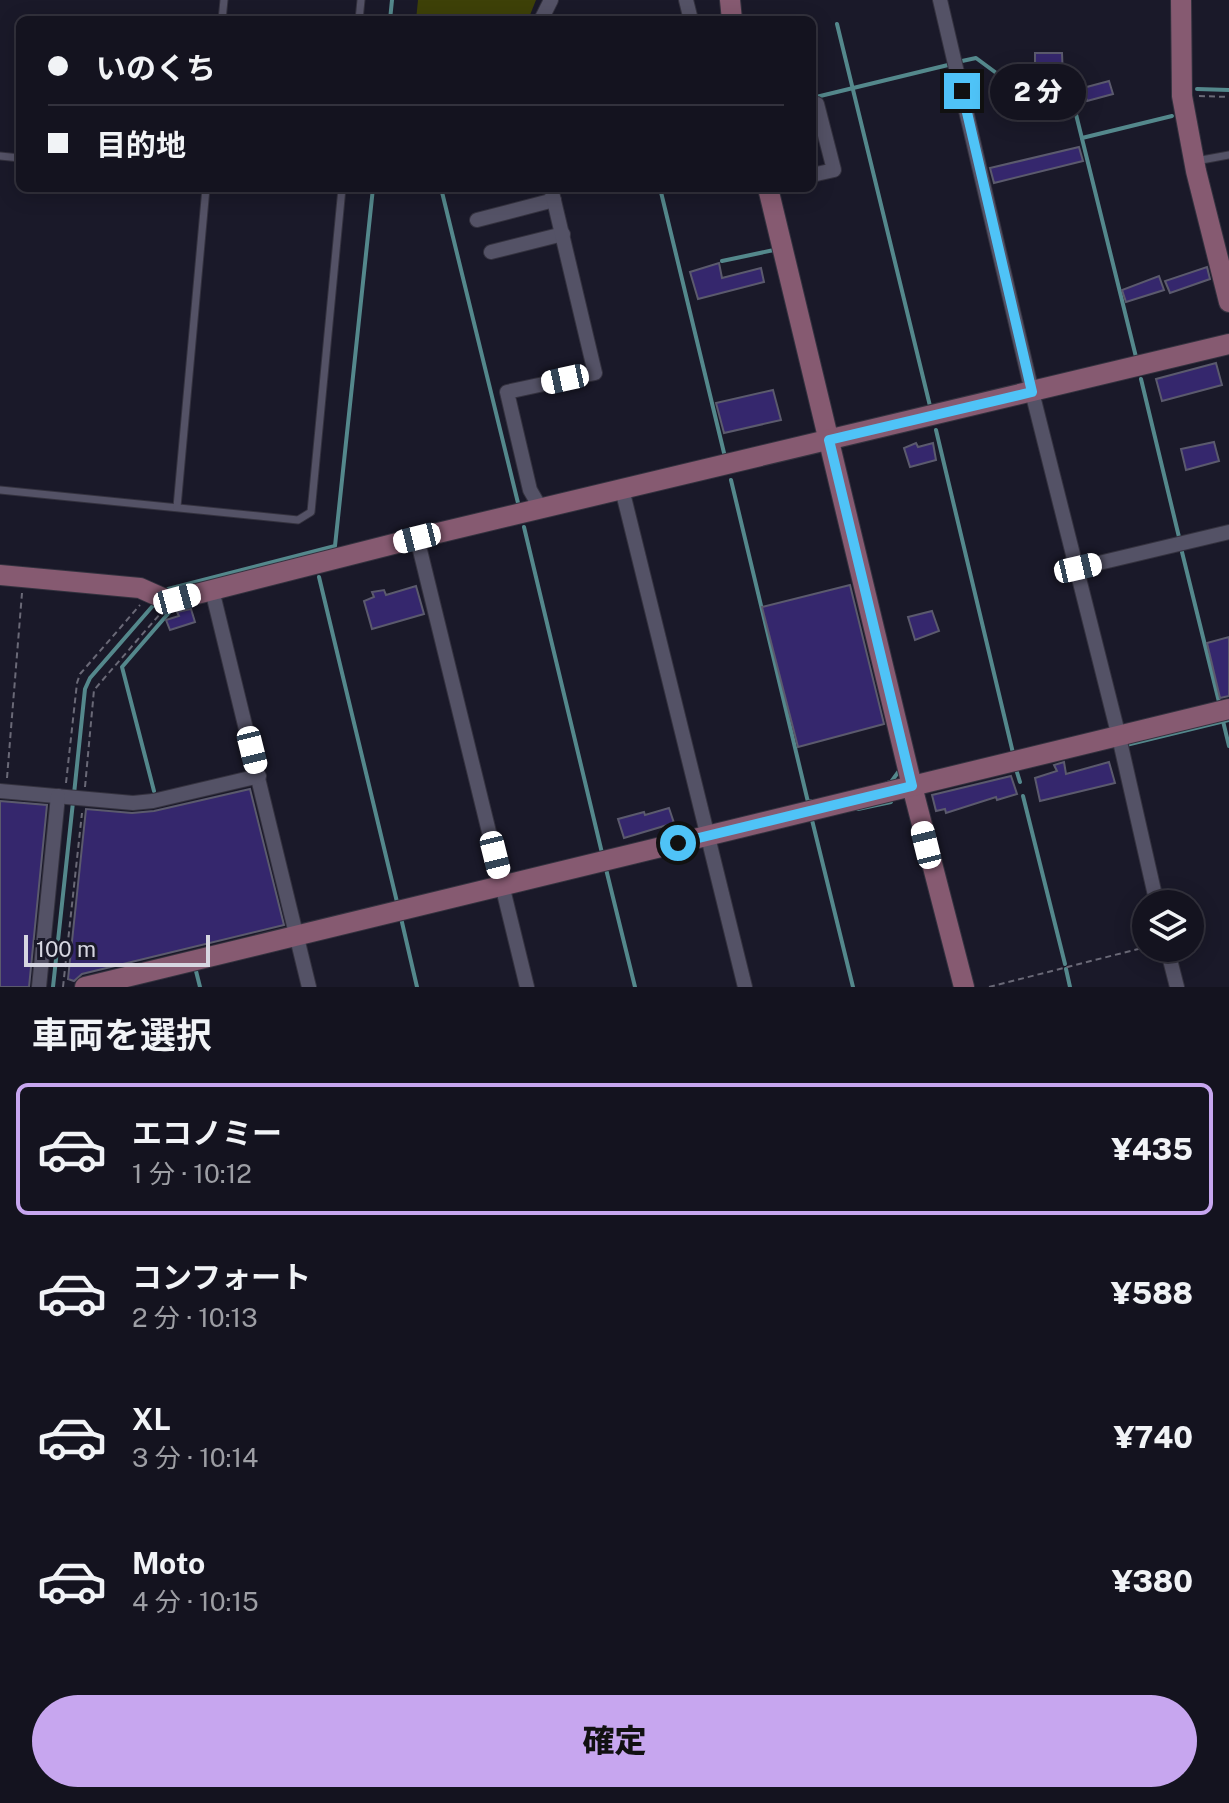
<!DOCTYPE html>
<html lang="ja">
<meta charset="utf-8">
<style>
body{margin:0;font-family:"Public Sans","Noto Sans JP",sans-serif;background:#1d1c28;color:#f1f3f6;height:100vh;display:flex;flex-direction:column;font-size:30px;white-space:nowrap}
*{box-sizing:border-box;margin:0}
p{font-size:26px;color:#9d9ea4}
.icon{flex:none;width:44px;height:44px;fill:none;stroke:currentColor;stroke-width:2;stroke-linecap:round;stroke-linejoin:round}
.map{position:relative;height:987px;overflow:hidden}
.drawer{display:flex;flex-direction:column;background:#14131f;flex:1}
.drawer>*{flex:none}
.top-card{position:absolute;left:16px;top:16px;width:800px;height:176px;border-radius:12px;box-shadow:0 4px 20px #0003,0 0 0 2px #33323d;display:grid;align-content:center;height:176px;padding:0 32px;background:#14131f}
.controls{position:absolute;left:1132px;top:890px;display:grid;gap:16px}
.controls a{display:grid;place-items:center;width:72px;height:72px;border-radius:50%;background:#14131f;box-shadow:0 4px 20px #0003,0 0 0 2px #33323d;font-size:40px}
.scale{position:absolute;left:24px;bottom:20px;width:186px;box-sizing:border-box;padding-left:8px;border:4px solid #d6d6e1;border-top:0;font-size:22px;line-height:28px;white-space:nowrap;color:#d6d6e1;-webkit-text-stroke:6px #1a1929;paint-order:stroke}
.end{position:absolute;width:36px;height:36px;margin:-18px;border:10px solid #4fc3f7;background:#111;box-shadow:0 0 0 4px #111}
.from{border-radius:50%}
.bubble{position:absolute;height:56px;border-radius:28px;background:#14131f;box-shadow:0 4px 20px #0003,0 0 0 2px #33323d;font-size:26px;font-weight:800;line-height:56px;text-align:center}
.car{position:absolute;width:24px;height:48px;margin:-24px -12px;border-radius:10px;box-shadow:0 0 6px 2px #0007;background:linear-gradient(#fff 24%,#345 0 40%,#fff 0 76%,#345 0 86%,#fff 0)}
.top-card b{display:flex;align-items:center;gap:28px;height:76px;font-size:30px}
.top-card b+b{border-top:2px solid #33323d}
.top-card i{width:20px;height:20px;background:#f1f3f6}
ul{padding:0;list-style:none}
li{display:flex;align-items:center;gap:24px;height:132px;margin:0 16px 12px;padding:0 16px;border:4px solid transparent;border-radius:12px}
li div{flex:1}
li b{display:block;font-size:30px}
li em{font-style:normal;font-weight:800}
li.selected{border-color:#c7a6ef}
li>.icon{width:72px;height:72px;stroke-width:1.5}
h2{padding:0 32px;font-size:36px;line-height:96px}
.button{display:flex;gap:16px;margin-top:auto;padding:16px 32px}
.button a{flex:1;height:92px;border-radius:48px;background:#c7a6ef;color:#111;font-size:32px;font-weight:800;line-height:92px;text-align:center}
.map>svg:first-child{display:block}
</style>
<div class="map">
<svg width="1229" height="987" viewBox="0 0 1229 987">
<rect width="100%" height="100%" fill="#1a1929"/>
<path fill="#3e4108" d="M418 0H536L528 20H416Z"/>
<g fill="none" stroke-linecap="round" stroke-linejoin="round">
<g stroke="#54888c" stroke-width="4">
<path d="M390 20 392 0"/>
<path d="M837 24 930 406"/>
<path d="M962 61 976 58 999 75 1009 90 1016 92 1039 87 1069 86 1136 357"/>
<path d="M1197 89 1229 90"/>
<path d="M812 98 948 65"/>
<path d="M1082 138 1172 116"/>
<path d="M441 188 519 507"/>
<path d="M660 188 725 457"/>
<path d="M722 261 774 250"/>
<path d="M1141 379 1179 537"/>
<path d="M936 430 1013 753"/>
<path d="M731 480 808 802 812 801"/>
<path d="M524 527 602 853"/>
<path d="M1181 548 1219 702"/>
<path d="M319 577 397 902"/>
<path d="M166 592 168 589 335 546 373 188"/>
<path d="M1223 721 1229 746"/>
<path d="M1126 745 1229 720"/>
<path d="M1016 769 1020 782"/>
<path d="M887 783 891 782 899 771"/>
<path d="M154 791 122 667 173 608"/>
<path d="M74 794 85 689 90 678 157 601"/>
<path d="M1023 796 1065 964"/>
<path d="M858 809 891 802"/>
<path d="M812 820 853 987"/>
<path d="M606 869 635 987"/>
<path d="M401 918 417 987"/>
<path d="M195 967 200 987"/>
<path d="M1066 969 1070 987"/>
<path d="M53 987 73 802"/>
</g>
</g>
<g fill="#35276d" stroke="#5b5a6d" stroke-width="2">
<path d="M1035 53H1062L1063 78H1035Z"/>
<path d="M1109 81 1113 94 1087 101 1083 88Z"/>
<path d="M1079 147 1083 161 994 183 990 168Z"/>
<path d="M719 263 722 278 761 268 764 282 698 299 690 272Z"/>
<path d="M1207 267 1210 279 1170 293 1165 281Z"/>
<path d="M1159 276 1164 290 1126 302 1122 290Z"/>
<path d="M1216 363 1222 385 1162 401 1156 379Z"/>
<path d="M773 390 781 420 724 433 716 403Z"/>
<path d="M1214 442 1219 461 1186 470 1181 449Z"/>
<path d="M916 443 918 447 933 443 936 460 910 467 904 448Z"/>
<path d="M850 585 884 724 798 747 762 607Z"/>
<path d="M416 586 424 614 372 629 364 601 374 597 372 592 384 590 386 595Z"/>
<path d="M191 609 195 622 170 630 166 620 179 616 177 612Z"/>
<path d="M932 611 939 631 915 640 908 617Z"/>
<path d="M1229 637V696L1220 698 1207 643Z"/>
<path d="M1064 762 1066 774 1109 762 1115 783 1040 801 1035 778 1057 771 1054 765Z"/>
<path d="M1011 776 1017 794 997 800 996 797 946 813 945 809 936 811 932 795Z"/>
<path d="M250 789 284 925 82 974 74 981 68 979 86 809 132 813 154 811Z"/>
<path d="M0 801 47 805 29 987H0Z"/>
<path d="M669 808 674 823 624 838 618 819 644 812 645 815Z"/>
</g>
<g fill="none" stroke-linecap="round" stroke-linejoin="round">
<defs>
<g id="lane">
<path d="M222 20 224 0"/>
<path d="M359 20 361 0"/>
<path d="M0 156 20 158"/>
<path d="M1196 161 1229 155"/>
<path d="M0 490 298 520 311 512 342 188"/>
<path d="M177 507 206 188"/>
</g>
<g id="street">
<path d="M686 0 691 20"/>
<path d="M940 0 1032 392 1119 737 1157 904"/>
<path d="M541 20 551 0"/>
<path d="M812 105 817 104 834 170 812 175"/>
<path d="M477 220 554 200"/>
<path d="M491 252 563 234"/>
<path d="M622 489 745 987"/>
<path d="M541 509 530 490 507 392 595 373 551 188"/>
<path d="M417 538 527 987"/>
<path d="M1078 568 1229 532"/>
<path d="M212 590 309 987"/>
<path d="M0 791 133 803 153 801 259 776"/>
<path d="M1167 948 1177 987"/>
<path d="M39 987 58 796"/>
</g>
<g id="secondary">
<path d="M730 0 732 20"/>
<path d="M1181 0 1182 96 1196 171 1229 302"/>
<path d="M768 188 912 786 964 987"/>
<path d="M0 575 140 588 167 600 177 599 417 538 1229 344"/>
<path d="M85 987 1229 709"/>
</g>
</defs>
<use href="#lane" stroke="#34323f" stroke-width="9"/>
<use href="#street" stroke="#34323f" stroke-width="16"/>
<use href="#secondary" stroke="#34323f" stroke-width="22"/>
<g stroke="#6a6977" stroke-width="2" stroke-dasharray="6 4" stroke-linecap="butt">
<path d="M1199 96 1229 97"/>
<path d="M7 778 22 593"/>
<path d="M66 783 77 683 80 674 140 605"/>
<path d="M85 787 94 690 160 614"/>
<path d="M63 987 82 813"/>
<path d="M989 987 1146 947"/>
</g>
<use href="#lane" stroke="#545266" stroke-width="7"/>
<use href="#street" stroke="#545266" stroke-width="14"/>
<use href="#secondary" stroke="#865a71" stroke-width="20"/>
</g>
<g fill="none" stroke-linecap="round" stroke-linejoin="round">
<path stroke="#4fc3f7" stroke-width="10" d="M678 843 912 786 829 440 1032 392 962 91"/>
</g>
</svg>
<div class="controls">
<a><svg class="icon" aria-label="layers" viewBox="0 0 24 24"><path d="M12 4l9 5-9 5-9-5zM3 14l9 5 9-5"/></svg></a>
</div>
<div class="scale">100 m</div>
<i class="end from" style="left:678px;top:843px"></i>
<i class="end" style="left:962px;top:91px"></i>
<div class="bubble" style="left:990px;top:64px;width:96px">2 分</div>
<i class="car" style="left:565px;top:379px;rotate:258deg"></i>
<i class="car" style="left:417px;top:538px;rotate:256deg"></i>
<i class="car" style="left:1078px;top:568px;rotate:77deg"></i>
<i class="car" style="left:177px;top:599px;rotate:75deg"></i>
<i class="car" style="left:252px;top:750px;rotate:166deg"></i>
<i class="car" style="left:926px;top:845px;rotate:346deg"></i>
<i class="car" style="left:495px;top:855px;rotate:166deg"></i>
<div class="top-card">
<b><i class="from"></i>いのくち</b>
<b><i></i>目的地</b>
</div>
</div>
<section class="drawer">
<h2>車両を選択</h2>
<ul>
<li class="selected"><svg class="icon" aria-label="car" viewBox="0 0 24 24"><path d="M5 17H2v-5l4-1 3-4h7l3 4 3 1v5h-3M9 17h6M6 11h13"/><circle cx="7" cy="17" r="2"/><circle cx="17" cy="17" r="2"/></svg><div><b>エコノミー</b><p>1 分 · 10:12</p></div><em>¥435</em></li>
<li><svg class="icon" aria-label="car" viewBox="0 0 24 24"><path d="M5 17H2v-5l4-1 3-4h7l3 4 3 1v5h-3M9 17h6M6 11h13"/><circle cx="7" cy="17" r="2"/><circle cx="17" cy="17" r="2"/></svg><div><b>コンフォート</b><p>2 分 · 10:13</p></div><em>¥588</em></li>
<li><svg class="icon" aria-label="car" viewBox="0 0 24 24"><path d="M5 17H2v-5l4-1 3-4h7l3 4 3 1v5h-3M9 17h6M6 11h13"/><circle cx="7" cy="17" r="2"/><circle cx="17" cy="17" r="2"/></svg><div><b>XL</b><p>3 分 · 10:14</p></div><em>¥740</em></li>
<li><svg class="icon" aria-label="car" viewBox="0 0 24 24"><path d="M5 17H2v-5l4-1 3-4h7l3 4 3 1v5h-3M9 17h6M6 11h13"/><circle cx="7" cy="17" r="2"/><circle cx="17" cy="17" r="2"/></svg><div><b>Moto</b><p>4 分 · 10:15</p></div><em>¥380</em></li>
</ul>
<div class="button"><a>確定</a></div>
</section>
